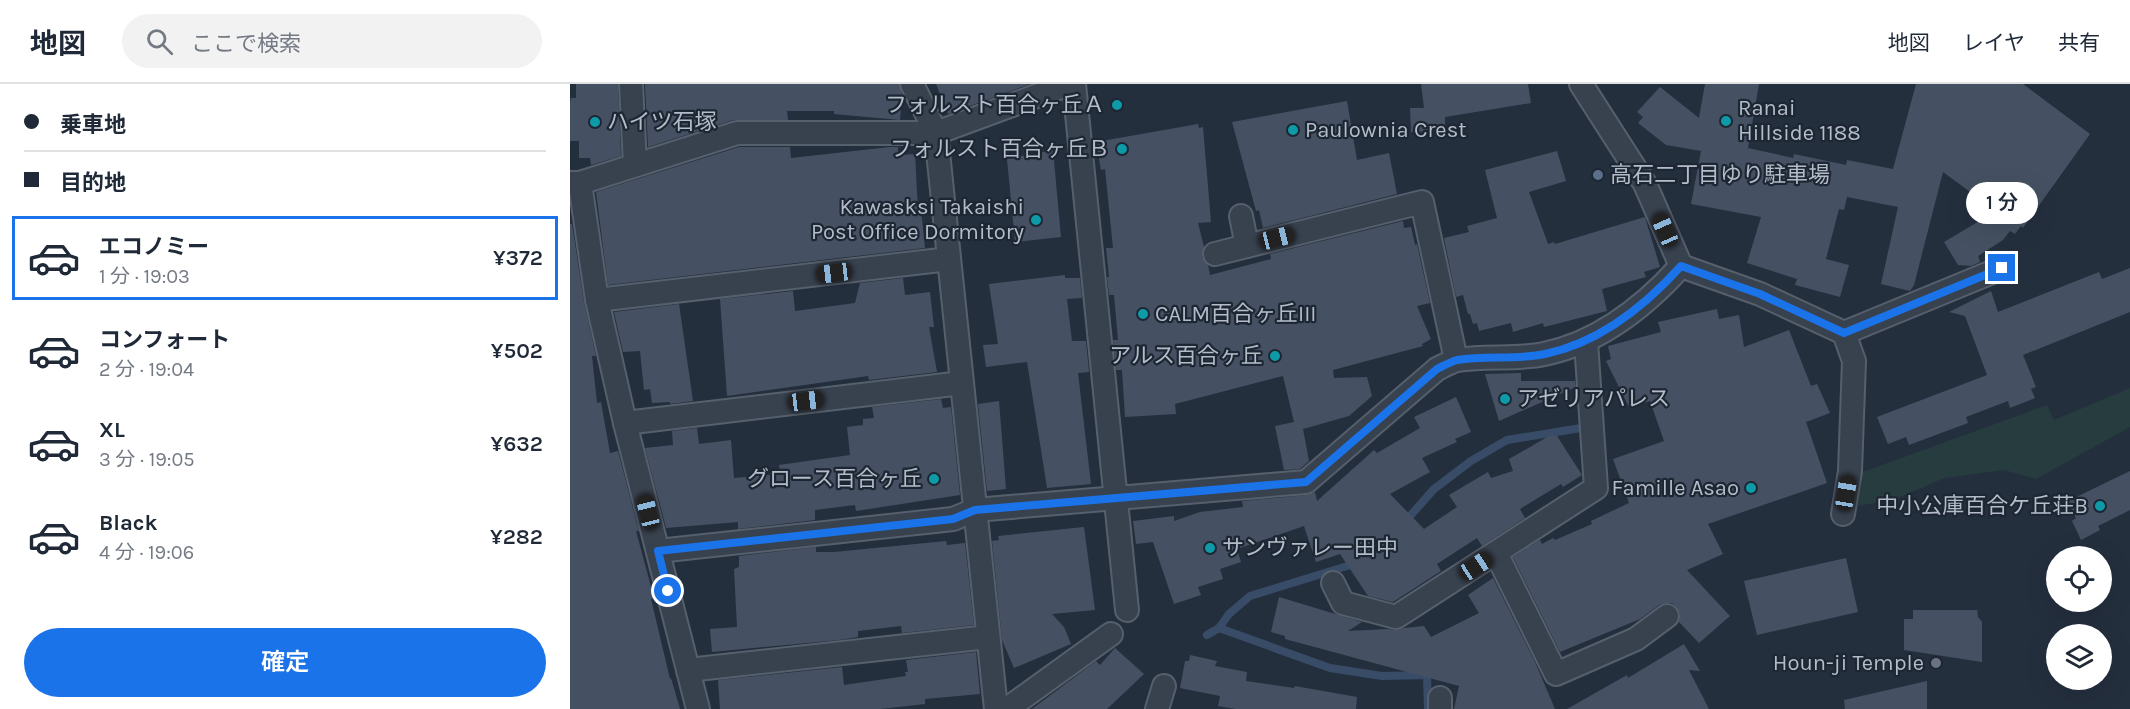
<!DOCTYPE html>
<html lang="ja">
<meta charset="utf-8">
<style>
body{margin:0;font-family:Karla,"Noto Sans JP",sans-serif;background:#f2f2f3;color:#1f2937;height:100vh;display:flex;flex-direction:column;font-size:22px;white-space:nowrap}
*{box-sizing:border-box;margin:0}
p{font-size:20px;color:#747a83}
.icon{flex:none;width:33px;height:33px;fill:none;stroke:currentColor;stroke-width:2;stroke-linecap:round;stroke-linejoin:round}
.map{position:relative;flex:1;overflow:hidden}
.sheet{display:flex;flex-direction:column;background:#fff;width:570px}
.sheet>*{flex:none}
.banner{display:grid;align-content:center;height:132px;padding:0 24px;background:#fff}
.buttons{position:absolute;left:1476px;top:462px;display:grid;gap:12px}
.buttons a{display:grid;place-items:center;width:66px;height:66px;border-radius:50%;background:#fff;box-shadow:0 6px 24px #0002;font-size:30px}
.end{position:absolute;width:27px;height:27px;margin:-14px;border:8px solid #1a73e8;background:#fff;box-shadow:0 0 0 3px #fff}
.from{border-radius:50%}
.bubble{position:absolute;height:42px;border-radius:21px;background:#fff;box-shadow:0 6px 24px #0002;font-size:20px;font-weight:600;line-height:42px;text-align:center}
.car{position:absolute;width:18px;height:36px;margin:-18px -9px;border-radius:8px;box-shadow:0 0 4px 2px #0007;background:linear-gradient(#222 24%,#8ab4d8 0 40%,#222 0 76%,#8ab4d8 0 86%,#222 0)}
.banner b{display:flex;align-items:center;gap:21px;height:57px;font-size:22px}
.banner b+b{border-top:2px solid #e0e1e3}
.banner i{width:15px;height:15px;background:#1f2937}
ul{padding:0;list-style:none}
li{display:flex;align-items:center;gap:18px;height:84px;margin:0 12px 9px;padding:0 12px;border:3px solid transparent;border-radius:0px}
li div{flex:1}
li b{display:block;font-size:22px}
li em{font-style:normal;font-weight:600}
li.selected{border-color:#1a73e8}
li>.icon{width:54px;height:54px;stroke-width:1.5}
.action{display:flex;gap:12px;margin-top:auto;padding:12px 24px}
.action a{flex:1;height:69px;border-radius:36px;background:#1a73e8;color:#fff;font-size:24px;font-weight:600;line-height:69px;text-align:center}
header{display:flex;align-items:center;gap:36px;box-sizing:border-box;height:84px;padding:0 30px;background:#fff;border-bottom:2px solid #e0e1e3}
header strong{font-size:28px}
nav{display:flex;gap:33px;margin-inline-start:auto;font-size:21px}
.search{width:420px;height:54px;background:#f2f2f3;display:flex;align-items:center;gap:15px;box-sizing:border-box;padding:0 21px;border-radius:33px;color:#747a83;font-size:22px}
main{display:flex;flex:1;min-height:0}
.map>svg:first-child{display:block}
</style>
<header>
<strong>地図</strong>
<div class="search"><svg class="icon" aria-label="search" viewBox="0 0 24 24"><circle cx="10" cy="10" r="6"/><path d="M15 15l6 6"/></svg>ここで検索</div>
<nav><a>地図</a><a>レイヤ</a><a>共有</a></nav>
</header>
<main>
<section class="sheet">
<div class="banner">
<b><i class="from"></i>乗車地</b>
<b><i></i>目的地</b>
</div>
<ul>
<li class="selected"><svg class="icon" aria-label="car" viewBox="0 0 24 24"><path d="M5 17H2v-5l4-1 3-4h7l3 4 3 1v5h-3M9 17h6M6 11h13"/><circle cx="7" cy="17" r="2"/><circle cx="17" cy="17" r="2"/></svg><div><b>エコノミー</b><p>1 分 · 19:03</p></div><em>¥372</em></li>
<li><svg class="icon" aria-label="car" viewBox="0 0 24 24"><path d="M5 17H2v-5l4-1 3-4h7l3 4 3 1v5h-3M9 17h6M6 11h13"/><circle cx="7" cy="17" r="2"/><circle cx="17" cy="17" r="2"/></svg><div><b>コンフォート</b><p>2 分 · 19:04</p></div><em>¥502</em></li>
<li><svg class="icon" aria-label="car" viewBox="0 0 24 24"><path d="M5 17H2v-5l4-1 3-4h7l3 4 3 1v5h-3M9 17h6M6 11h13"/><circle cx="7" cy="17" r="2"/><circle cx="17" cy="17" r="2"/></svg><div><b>XL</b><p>3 分 · 19:05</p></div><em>¥632</em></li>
<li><svg class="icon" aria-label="car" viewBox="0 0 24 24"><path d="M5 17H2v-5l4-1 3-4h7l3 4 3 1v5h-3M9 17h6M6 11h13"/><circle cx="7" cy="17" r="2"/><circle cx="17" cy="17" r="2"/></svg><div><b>Black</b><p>4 分 · 19:06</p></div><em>¥282</em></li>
</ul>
<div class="action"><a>確定</a></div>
</section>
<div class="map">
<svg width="1560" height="625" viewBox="0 0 1560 625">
<rect width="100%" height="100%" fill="#242f3e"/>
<path fill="#263c3f" d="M1560 304V343L1466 395 1434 386 1375 394 1325 415 1283 423 1288 412 1290 389 1477 321 1484 336Z"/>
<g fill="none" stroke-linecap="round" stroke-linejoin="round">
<g stroke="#394c67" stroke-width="8">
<path d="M833 440 864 405 901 377 937 356 1011 344"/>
<path d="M649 544 760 584 812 592 857 591 858 625"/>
<path d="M637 551 649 544 659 530 680 512 787 479"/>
</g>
</g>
<g fill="#455162">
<path d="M6 0H48L51 72 21 81 20 74H9V57H0V19L1 14H6Z"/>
<path d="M75 0H329L332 10 330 36 264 30V27H217L218 36H163L78 63Z"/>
<path d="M366 0H460L378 30Z"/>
<path d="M851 0H958L961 19 875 33V47L841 48 840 24H854Z"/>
<path d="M1135 0H1189L1178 64 1223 74 1224 70 1276 81 1277 76 1323 85 1346 0H1453L1520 50 1453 144 1451 142 1445 150 1440 147 1433 156 1408 172 1410 178 1401 182 1388 181 1374 158 1426 127 1373 88 1344 201 1340 207 1311 200 1328 123 1277 113 1274 126 1269 125 1256 175 1279 181 1270 213 1225 201 1227 195 1177 179 1191 133 1121 120 1131 67 1096 61 1068 39 1073 33 1067 28 1090 3 1129 34Z"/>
<path d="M777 17 787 76 819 69 827 110 693 144 689 126 686 127 662 38Z"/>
<path d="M628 40 629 44 633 43 641 138 628 139 634 163 632 173 638 181 640 191 701 175 700 170 833 137 834 144 841 143 845 161 847 160 860 219 847 222 861 255 852 260 853 262 763 286 764 294 797 293 802 312 779 332 733 345 739 377 730 385 714 386 705 342 724 338 713 292 605 320 606 330 555 333 552 286H546L543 256H548L544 211H539L537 193H539L536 164H543L535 85 531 86 526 58Z"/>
<path d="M169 63H220L221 74 320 63H328V71L345 70 348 126H351L355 164 38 201 26 108Z"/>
<path d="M483 66 491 153 445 158 437 75Z"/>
<path d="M987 67 996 97 959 108 978 160 984 158 985 160 1075 133 1090 183 1074 188 1076 193 1032 205 1037 227 974 243 973 239 943 248 941 239 909 247 907 239 903 240 900 230H898L893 211 886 213 874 154 899 148 897 142 927 134 915 86Z"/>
<path d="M0 140H2L14 218 26 272H22L27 319 31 318 40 369 48 367 69 447H66L84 514 81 515 100 595 101 594 110 625H0Z"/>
<path d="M1560 184V228L1453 271 1466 303 1461 305 1465 314 1440 324 1438 317 1396 333 1398 339 1339 361 1336 353 1318 360 1307 333 1417 291 1395 232 1379 228 1421 207 1428 228 1529 188 1532 195Z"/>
<path d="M495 191V194H510L512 214 497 215 502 257H516L519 288 508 289 521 400 477 404 457 278 416 283 413 261 428 260 419 200Z"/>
<path d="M333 194 335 211 360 208 364 243H359L367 288 299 296 298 292 157 312 150 215 223 207 225 227 285 219 290 199Z"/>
<path d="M109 220 123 317 100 320V318L82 319 80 305 74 306 70 267 53 268 44 228Z"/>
<path d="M1147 225 1149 235 1169 231 1174 263 1219 246 1241 302 1247 300 1260 329 1236 338 1257 399 1138 440 1153 470 1117 486 1160 532 1129 559 1109 538 1110 530 1107 524 1102 519H1096L1089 521 1070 535 990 568 943 473 970 456 972 460 983 454 985 456 1022 440 1021 437 1059 419 1043 375 1094 357 1080 317 1059 323 1036 277 1041 275 1038 262 1091 248 1088 238Z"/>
<path d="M951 289V297H1005L1006 303 929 337 915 290Z"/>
<path d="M886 313 901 348 885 355 887 358 852 374 860 388 820 410 854 445 887 423 879 411 918 388 921 394 943 387 939 375 979 352H987L1012 391 993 403 991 400 950 425 955 434 912 462 907 454 867 480 871 487 823 518 798 512 770 470 746 478 734 442 667 465 671 478 650 485 653 495 628 503 631 511 604 520 583 458 566 460 563 437 604 432V437L630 428 673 423 672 417 737 411 745 408 747 417 804 366 807 369 850 344 844 333Z"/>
<path d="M371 315 373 324 381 323 390 411 286 427 285 421 245 426V436L168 445V438L96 444 75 364 103 361 102 347 127 344 129 360 161 356 164 394 210 390 209 381 280 371 277 343 293 341V335L304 334 302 323Z"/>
<path d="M429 317 436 405 417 407 408 320Z"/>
<path d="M1560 387V426L1528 442 1530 446 1511 456 1502 437 1506 434 1498 417Z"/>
<path d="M514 443 525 526 482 530 494 543 501 560 444 584 432 556 422 457 429 456 428 452Z"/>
<path d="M376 457 377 461 395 459 404 541 332 549 331 542 288 547V553L269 556 142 568 140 545 167 543 164 485 169 483V472L246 463V468H264Z"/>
<path d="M1276 474 1288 528 1187 551 1174 497Z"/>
<path d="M923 494 965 578 985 625H884L889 602 715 555V552L701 548 709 513 792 538 778 547 817 545 828 546 834 544 854 542 861 553 909 529 898 511Z"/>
<path d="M1343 526H1407L1408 533 1412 538V578L1334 566V535H1343Z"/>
<path d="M1114 560 1130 587 1119 586 1139 625H997L1057 591 1058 594Z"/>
<path d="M545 564 574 590 537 625H462L526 577 530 581Z"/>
<path d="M406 568 410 610 355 615V620L310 625H150L148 596 272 583 274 601 336 592 335 588H338L336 576Z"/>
<path d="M620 571 647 577 645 582 677 588 676 597 724 604 725 602 787 613 786 625H666L648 622 650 612 610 604 615 577H619Z"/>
<path d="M1357 597V625H1275L1274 616Z"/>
</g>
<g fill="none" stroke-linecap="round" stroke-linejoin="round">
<defs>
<g id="street">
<path d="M61 0 65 81"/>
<path d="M342 0 366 49 426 625"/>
<path d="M504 0 557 526"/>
<path d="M1011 0 1075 100 1111 182 1190 210 1274 249 1284 277 1280 387 1273 430"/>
<path d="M0 99H10L167 49H366L499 0"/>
<path d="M10 99 27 216 55 339 128 625"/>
<path d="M671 132 677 162"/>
<path d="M645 170 852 118 886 276"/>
<path d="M27 216 379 175"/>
<path d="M1274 249 1432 184"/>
<path d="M55 339 392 299"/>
<path d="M88 467 383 435 405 426 736 398 867 285C873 282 880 278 887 276 916 271 946 276 974 270 1028 259 1075 222 1111 182"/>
<path d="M926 469 986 590 1066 555 1097 532"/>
<path d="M763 499 773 519 826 533 1026 404 1016 258"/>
<path d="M118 586 418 553"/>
<path d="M437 625 541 550"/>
<path d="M587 625 594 602"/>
<path d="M870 625V614"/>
</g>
</defs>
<use href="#street" stroke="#565f6c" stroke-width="26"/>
<use href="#street" stroke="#38414e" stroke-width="22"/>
</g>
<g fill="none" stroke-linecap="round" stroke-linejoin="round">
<path stroke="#1a73e8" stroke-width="8" d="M98 507 88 467 383 435 405 426 736 398 867 285C873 282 880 278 887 276 916 271 946 276 975 270 1028 259 1075 222 1111 182L1190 210 1274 249 1432 184"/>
</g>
<g fill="#0f9aa8" stroke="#1d2633" stroke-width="2">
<circle cx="547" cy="21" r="6"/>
<circle cx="1156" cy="37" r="6"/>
<circle cx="25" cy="38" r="6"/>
<circle cx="723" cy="46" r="6"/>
<circle cx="552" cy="65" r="6"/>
<circle cx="466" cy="136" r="6"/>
<circle cx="573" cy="230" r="6"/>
<circle cx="705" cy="272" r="6"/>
<circle cx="935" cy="315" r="6"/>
<circle cx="364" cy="395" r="6"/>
<circle cx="1181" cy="404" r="6"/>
<circle cx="1530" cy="422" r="6"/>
<circle cx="640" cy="464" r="6"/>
</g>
<circle fill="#5c6f8a" stroke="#1d2633" stroke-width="2" cx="1028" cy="91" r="6"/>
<circle fill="#6b7280" stroke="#1d2633" stroke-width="2" cx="1366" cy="579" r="6"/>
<g text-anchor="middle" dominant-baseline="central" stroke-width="4.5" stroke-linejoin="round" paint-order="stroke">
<g font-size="22" fill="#b4bcc9" stroke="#1d2633" text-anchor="end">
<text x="535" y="21">フォルスト百合ヶ丘Ａ</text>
<text x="1168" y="24" text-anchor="start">Ranai<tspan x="1168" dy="25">Hillside 1188</tspan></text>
<text x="37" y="38" text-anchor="start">ハイツ石塚</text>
<text x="735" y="46" text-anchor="start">Paulownia Crest</text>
<text x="540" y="65">フォルスト百合ヶ丘Ｂ</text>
<text x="1040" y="91" text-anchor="start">高石二丁目ゆり駐車場</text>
<text x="454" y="123">Kawasksi Takaishi<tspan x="454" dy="25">Post Office Dormitory</tspan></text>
<text x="585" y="230" text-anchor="start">CALM百合ヶ丘III</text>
<text x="693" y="272">アルス百合ヶ丘</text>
<text x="947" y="315" text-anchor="start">アゼリアパレス</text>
<text x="352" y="395">グロース百合ヶ丘</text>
<text x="1169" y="404">Famille Asao</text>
<text x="1518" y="422">中小公庫百合ケ丘荘B</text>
<text x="652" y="464" text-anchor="start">サンヴァレー田中</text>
<text x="1354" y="579">Houn-ji Temple</text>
</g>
</g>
</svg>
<div class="buttons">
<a><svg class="icon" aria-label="locate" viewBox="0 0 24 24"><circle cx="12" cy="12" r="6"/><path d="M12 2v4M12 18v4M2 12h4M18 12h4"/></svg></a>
<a><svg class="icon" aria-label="layers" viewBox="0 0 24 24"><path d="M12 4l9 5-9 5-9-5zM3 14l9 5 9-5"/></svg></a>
</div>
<i class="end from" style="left:98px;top:507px"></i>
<i class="end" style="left:1432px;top:184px"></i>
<div class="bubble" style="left:1396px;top:98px;width:72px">1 分</div>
<i class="car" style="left:1095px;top:146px;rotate:336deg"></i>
<i class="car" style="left:707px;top:154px;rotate:76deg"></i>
<i class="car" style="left:264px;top:189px;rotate:263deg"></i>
<i class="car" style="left:236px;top:317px;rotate:83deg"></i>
<i class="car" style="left:1276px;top:409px;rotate:9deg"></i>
<i class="car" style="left:78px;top:428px;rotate:346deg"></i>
<i class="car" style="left:906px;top:482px;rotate:57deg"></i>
</div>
</main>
